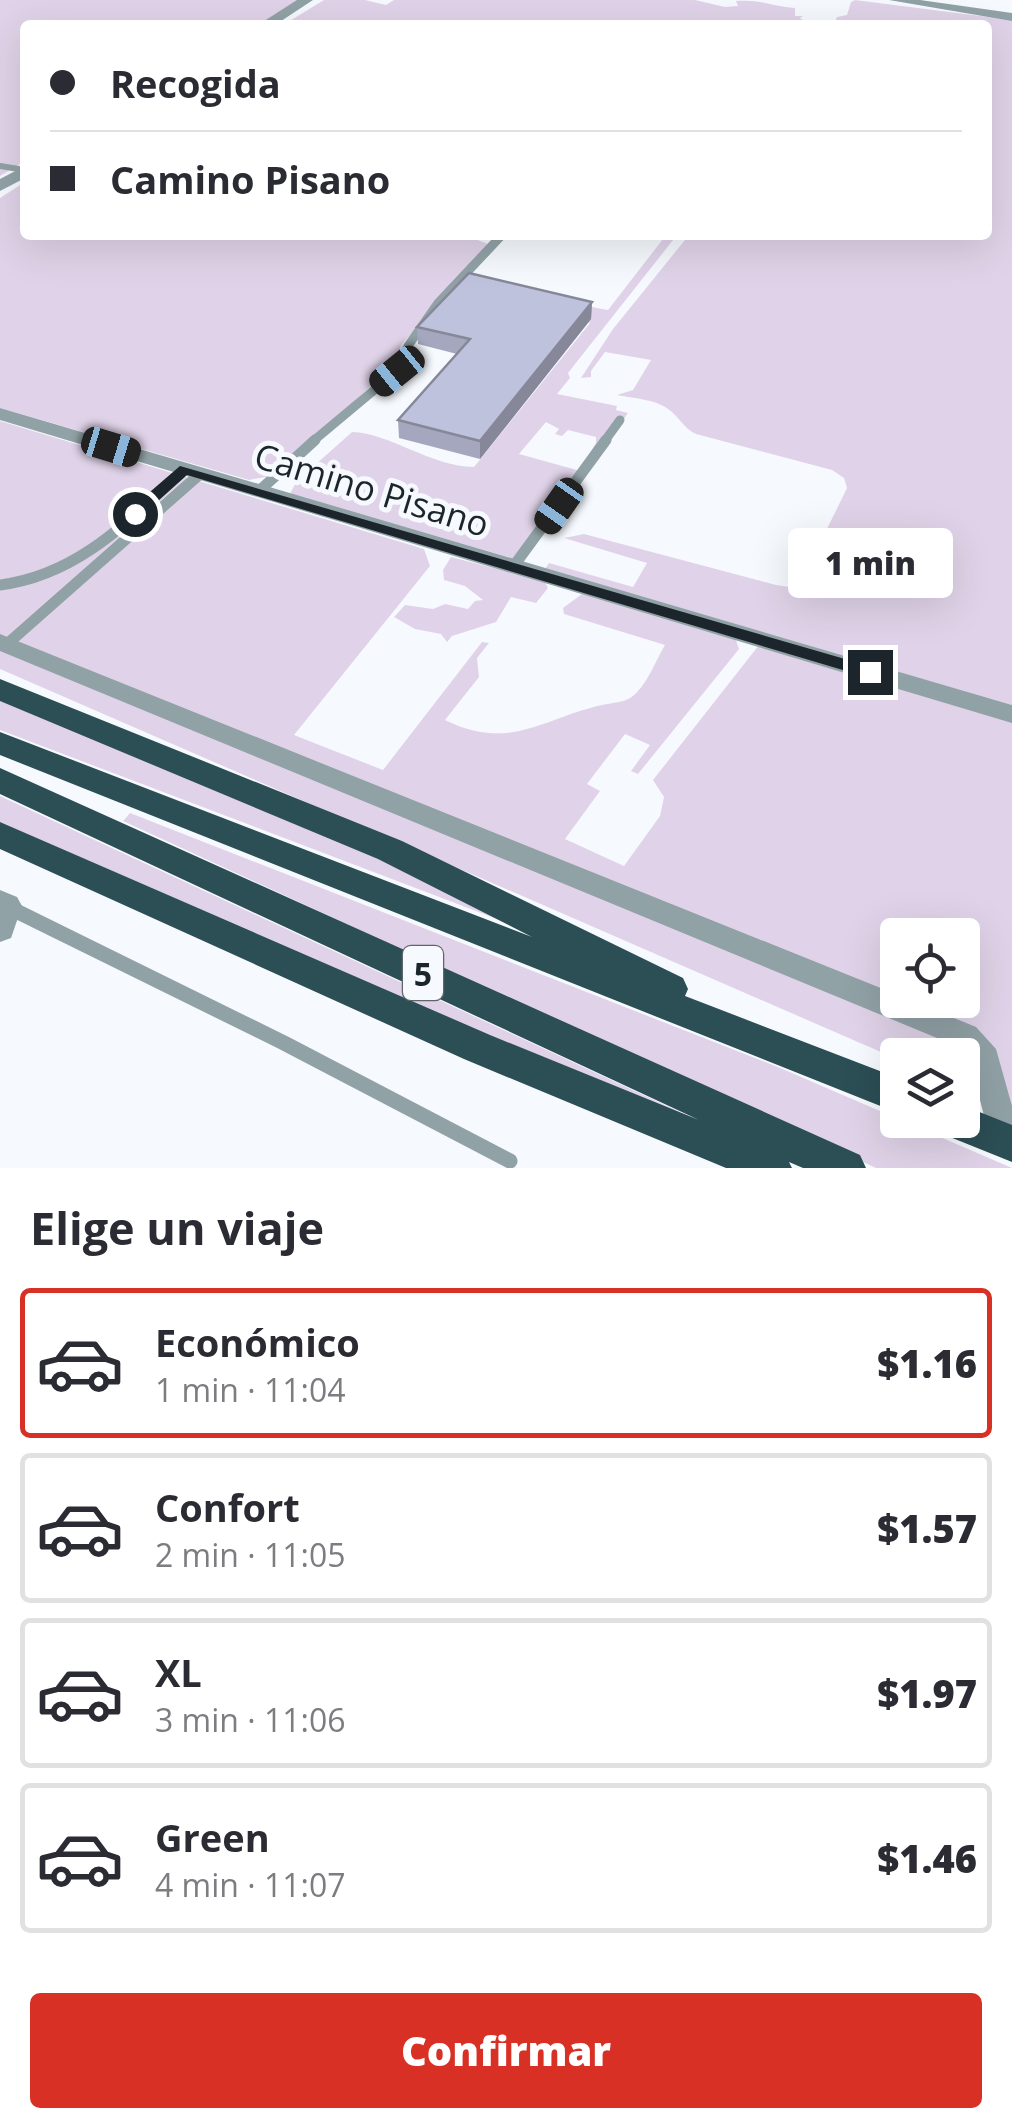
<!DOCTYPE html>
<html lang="es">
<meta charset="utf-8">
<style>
body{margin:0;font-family:"Open Sans",sans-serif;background:#f7f7f7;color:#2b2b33;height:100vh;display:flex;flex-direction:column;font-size:38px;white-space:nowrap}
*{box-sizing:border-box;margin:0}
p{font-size:32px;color:#7c7c81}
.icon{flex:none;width:55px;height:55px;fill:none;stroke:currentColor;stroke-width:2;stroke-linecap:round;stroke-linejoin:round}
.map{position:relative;height:1168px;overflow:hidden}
.details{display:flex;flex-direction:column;background:#fff;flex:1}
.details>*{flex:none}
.banner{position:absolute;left:20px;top:20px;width:972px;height:220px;border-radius:10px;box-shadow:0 10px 40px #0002;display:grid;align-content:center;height:220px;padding:0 30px;background:#fff}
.controls{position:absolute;left:880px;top:918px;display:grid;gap:20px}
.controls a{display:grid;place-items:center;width:100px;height:100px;border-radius:10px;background:#fff;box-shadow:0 10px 40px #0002;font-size:50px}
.end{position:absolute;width:45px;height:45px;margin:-22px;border:12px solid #1d252c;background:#fff;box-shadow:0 0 0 5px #fff}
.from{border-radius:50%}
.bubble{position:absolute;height:70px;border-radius:10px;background:#fff;box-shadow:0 10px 40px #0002;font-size:32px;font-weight:800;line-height:70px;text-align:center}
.car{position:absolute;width:30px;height:60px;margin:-30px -15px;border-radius:12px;box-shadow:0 0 8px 2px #0007;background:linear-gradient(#222 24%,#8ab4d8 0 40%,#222 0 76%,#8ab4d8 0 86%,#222 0)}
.banner b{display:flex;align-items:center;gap:35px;height:95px;font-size:38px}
.banner b+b{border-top:2px solid #e1e1e2}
.banner i{width:25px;height:25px;background:#2b2b33}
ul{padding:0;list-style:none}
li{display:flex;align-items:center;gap:30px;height:150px;margin:0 20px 15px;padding:0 10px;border:5px solid #e1e1e2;border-radius:10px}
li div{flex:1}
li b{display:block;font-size:38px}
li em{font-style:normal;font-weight:800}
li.selected{border-color:#d93025}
li>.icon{width:90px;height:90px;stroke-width:1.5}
h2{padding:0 30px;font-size:45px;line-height:120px}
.action{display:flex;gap:20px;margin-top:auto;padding:20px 30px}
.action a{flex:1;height:115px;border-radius:10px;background:#d93025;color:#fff;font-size:40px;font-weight:800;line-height:115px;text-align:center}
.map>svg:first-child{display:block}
</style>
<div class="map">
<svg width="1012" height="1168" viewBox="0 0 1012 1168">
<rect width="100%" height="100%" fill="#f6fafe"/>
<g fill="#e0d3e9" fill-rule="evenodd">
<path d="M0 0H301L259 25H25V161L0 176Z"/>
<path d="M324 0H365L386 5 394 0H695L725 7 738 6 736 1C763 0 767 5 795 8V16H803L800 18 810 25H283Z"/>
<path d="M855 0 1012 20V705L545 569 549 563 633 587 647 563 564 538 584 534 776 585 790 587 801 582 847 488 844 478 832 470 696 434C685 429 680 419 672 412 658 399 636 399 617 395L633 390 651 360 605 352 591 371V377L581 378 613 329 689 235H988V25H833L837 17 847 15 851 2Z"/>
<path d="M25 182V235H478L475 239 488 244 492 250 401 345 396 362 277 475 249 480 0 408V198Z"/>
<path d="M661 235H677L568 373 570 378 557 394 617 406 616 410 628 413 594 463 585 461 596 443V437L568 430 562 436 555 434 559 429 546 422 519 454 584 472 515 559 290 494 296 482 352 432C390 433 432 467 474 467L590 323 549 299 608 310 663 239Z"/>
<path d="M0 421 424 549 430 566 294 735 383 770 482 642 489 643 477 658 479 677 445 720C510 752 543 718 602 705 615 702 628 703 637 692 649 680 656 660 665 645L564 614 563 608 582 594 735 637 739 649 638 774 631 771 650 745 625 734 587 784 600 791 565 839 624 866 660 816 664 797 653 780 759 645 1012 719V1109L963 1087 962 1055H898L897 1059 0 669ZM898 935H962V1000H898Z"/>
<path d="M451 557 536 579 545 582 548 588 536 603 511 597 496 622 452 636 447 642 441 634 415 629 394 617 405 605 433 609 445 604 468 609 475 601 483 600 465 586 444 580 443 570Z"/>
<path d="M0 698 375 855 547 938 0 730Z"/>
<path d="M0 796 680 1112 677 1114 531 1056 0 822Z"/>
<path d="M130 813 778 1067 1012 1168H876L123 821Z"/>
</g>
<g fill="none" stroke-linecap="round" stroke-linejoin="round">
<path stroke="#91a2a6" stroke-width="6" d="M0 166 25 170"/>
<g stroke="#91a2a6" stroke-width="9">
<path d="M312 442 397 371 408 346 438 303 502 235"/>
<path d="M604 442 620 420"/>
</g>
<g stroke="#91a2a6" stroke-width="11">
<path d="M259 491 315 440"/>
<path d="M513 567 606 440"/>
<path d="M0 585C79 575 129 520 185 469"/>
<path d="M6 645 200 474"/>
</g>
<path stroke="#91a2a6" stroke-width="15" d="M10 908 284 1043 510 1161"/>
<g fill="#91a2a6" fill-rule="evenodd">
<path d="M889 0H920L1012 13V21Z"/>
<path d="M0 408 1012 705V723L0 420Z"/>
<path d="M0 634 898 995V1000H910L976 1027 996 1049 1012 1106V1152L1004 1155 993 1151 971 1065 954 1045 0 651Z"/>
</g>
<g fill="#91a2a6" fill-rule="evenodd">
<path d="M297 0H313L275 25H258Z"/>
<path d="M25 166V178L0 191V179Z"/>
<path d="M0 890 17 897 22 906 11 938 0 942Z"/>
</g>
<g fill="#2c4e55" fill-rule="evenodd">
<path d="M0 679 402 841 683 978 688 989 685 996 898 1078V1113L0 755V732L532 937 378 859 0 701Z"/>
<path d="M0 768 860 1155 866 1168H803L789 1162 792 1168H726L464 1059 0 849V822L490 1035 699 1120 0 794Z"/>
<path d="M962 1105 1012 1125V1162L940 1133 934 1120H962Z"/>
</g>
</g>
<path fill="#a4a7bd" d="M592 302 591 319 480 459 399 438 398 420 457 354 418 344 417 327Z"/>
<path fill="#86889a" d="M592 302 591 319 480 459V441Z"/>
<path fill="#bfc2dc" stroke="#86889a" stroke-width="2.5" d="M469 273 592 302 480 441 398 420 470 339 417 327Z"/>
<path fill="#1d252c" d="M180 466 876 668 878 672 876 676H863L187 475 140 517H129V510Z"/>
<g text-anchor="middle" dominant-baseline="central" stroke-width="10" stroke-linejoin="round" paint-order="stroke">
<rect fill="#f6fafe" stroke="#5e656b" stroke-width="2.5" x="403" y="946" width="40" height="54" rx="8"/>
<g font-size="32" font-weight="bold" fill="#1d252c">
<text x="423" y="973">5</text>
</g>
<g font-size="35" fill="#1d252c" stroke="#f6fafe">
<text transform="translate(372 489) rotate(17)">Camino Pisano</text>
</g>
</g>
</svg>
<div class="controls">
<a><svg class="icon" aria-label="locate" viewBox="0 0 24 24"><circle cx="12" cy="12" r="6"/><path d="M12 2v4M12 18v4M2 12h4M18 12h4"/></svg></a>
<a><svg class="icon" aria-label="layers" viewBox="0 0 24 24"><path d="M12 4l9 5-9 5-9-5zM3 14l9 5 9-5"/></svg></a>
</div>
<i class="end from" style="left:135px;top:514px"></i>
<i class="end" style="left:870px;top:672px"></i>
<div class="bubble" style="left:788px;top:528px;width:165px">1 min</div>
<i class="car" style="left:397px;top:371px;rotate:231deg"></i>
<i class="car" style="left:111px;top:447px;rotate:107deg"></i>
<i class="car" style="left:559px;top:506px;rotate:215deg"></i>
<div class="banner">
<b><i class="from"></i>Recogida</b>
<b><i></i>Camino Pisano</b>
</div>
</div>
<section class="details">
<h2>Elige un viaje</h2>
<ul>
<li class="selected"><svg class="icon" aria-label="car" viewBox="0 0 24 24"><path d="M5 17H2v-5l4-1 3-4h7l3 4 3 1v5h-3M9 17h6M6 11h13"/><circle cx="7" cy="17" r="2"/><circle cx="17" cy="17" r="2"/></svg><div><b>Económico</b><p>1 min · 11:04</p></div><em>$1.16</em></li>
<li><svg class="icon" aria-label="car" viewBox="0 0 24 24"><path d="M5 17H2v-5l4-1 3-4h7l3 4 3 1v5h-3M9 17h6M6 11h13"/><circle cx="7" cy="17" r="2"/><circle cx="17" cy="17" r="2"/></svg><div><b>Confort</b><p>2 min · 11:05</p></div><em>$1.57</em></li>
<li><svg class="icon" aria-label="car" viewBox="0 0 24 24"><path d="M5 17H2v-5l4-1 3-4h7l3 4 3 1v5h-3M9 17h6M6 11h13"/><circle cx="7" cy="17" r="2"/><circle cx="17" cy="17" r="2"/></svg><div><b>XL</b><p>3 min · 11:06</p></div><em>$1.97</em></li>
<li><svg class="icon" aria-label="car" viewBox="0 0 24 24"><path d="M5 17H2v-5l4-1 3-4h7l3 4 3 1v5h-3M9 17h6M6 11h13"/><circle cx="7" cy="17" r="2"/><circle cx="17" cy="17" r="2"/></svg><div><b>Green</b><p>4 min · 11:07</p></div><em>$1.46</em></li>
</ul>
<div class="action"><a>Confirmar</a></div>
</section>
